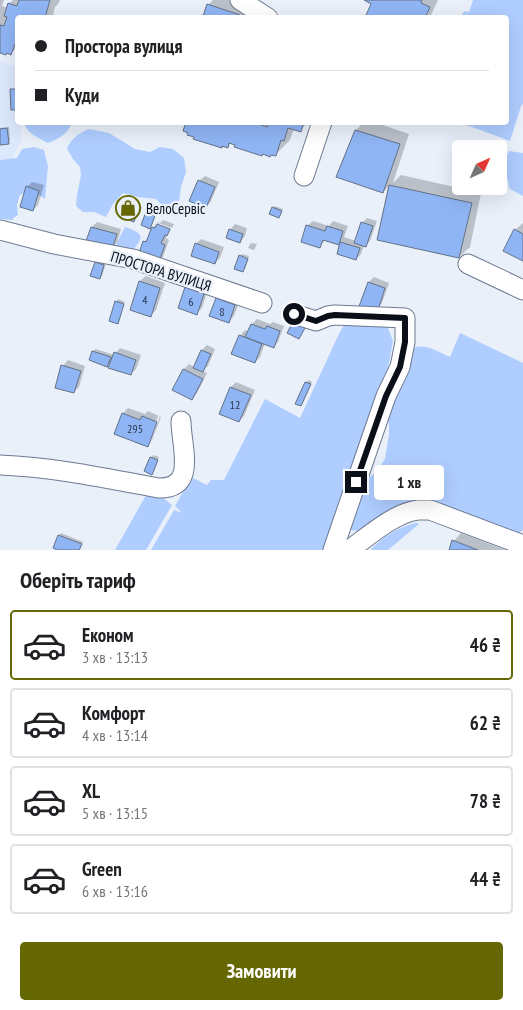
<!DOCTYPE html>
<html lang="uk">
<meta charset="utf-8">
<style>
body{margin:0;font-family:"PT Sans Narrow",sans-serif;background:#f6f6f6;color:#202124;height:100vh;display:flex;flex-direction:column;font-size:19px;white-space:nowrap}
*{box-sizing:border-box;margin:0}
p{font-size:16px;color:#757577}
.icon{flex:none;width:28px;height:28px;fill:none;stroke:currentColor;stroke-width:2;stroke-linecap:round;stroke-linejoin:round}
.map{position:relative;height:550px;overflow:hidden}
.drawer{display:flex;flex-direction:column;background:#fff;flex:1}
.drawer>*{flex:none}
.guide{position:absolute;left:15px;top:15px;width:494px;height:110px;border-radius:5px;box-shadow:0 5px 20px #0002;display:grid;align-content:center;height:110px;padding:0 20px;background:#fff}
.needle{width:32px;rotate:45deg}
.controls{position:absolute;left:452px;top:140px;display:grid;gap:10px}
.controls a{display:grid;place-items:center;width:55px;height:55px;border-radius:5px;background:#fff;box-shadow:0 5px 20px #0002;font-size:25px}
.end{position:absolute;width:22px;height:22px;margin:-11px;border:6px solid #0a0f18;background:#fff;box-shadow:0 0 0 2px #fff}
.from{border-radius:50%}
.bubble{position:absolute;height:35px;border-radius:5px;background:#fff;box-shadow:0 5px 20px #0002;font-size:16px;font-weight:700;line-height:35px;text-align:center}
.guide b{display:flex;align-items:center;gap:18px;height:48px;font-size:19px}
.guide b+b{border-top:1px solid #e0e0e0}
.guide i{width:12px;height:12px;background:#202124}
ul{padding:0;list-style:none}
li{display:flex;align-items:center;gap:15px;height:70px;margin:0 10px 8px;padding:0 10px;border:2px solid #e0e0e0;border-radius:5px}
li div{flex:1}
li b{display:block;font-size:19px}
li em{font-style:normal;font-weight:700}
li.active{border-color:#656702}
li>.icon{width:45px;height:45px;stroke-width:1.5}
h2{padding:0 20px;font-size:22px;line-height:60px}
.button{display:flex;gap:10px;margin-top:auto;padding:10px 20px}
.button a{flex:1;height:58px;border-radius:5px;background:#656702;color:#fff;font-size:20px;font-weight:700;line-height:58px;text-align:center}
.map>svg:first-child{display:block}
</style>
<div class="map">
<svg width="523" height="550" viewBox="0 0 523 550">
<rect width="100%" height="100%" fill="#e9f0fa"/>
<path fill="#dce8fc" d="M0 61 17 67 18 122 21 123V140L13 158 0 203Z"/>
<g fill="#afcdff">
<path d="M473 0H523V107L522 103 510 141 461 123 506 122V18L461 17 464 11 469 12Z"/>
<path d="M24 123V122L72 123C68 133 59 139 48 143 39 138 27 134 24 123Z"/>
<path d="M89 129 109 133 135 149 150 152 160 147 173 149 184 158 186 172 181 187 179 201 173 216 156 199 138 197 123 193 113 204 106 217 94 212H83L76 206 77 195 81 175 80 167 73 159 67 149C71 138 79 133 89 129Z"/>
<path d="M34 147 44 150 48 166 45 199 31 190 20 195 17 205 18 215 13 218V220L0 219V160L17 158 22 149Z"/>
<path d="M509 151 523 153V196L510 189 507 178 500 169Z"/>
<path d="M125 227C141 233 147 235 132 251L115 247Z"/>
<path d="M346 321 386 323 393 341 388 369 347 481 349 482 327 550H151L174 510 182 513 175 506 183 492 193 478 207 485 211 480H224L265 399 300 418 338 336Z"/>
<path d="M460 333 523 363V530L518 534 435 504 357 531 352 530 349 529 361 484 376 472 385 459 389 434V423L385 417 411 350C421 341 438 352 450 357Z"/>
<path d="M149 490 161 496 172 505 146 550H115Z"/>
<path d="M415 523H417L419 524 388 550H371V549C386 535 395 529 415 523Z"/>
</g>
<g fill="#0003" fill-rule="evenodd">
<path d="M0 0H4L2 6 8 8 9 4 13 0H60L58 4 55 7 53 15 50 18H18V47L11 53 0 52Z"/>
<path d="M213 0H254L250 18H202L205 13 208 5Z"/>
<path d="M366 0H438L431 15 428 18H374L373 3Z"/>
<path d="M187 122H308L300 131 295 129 293 131 290 140 275 155 231 143 227 147 223 145 222 147 195 136Z"/>
<path d="M364 122H374L409 134 393 183 401 175 481 193 470 247 459 257 378 239 391 184 383 192 356 130Z"/>
<path d="M9 127 10 140 8 143H0V128Z"/>
<path d="M205 176 219 182 211 201 206 207 199 181Z"/>
<path d="M32 182 44 185 38 205 33 210 27 187Z"/>
<path d="M130 203 142 207 139 215 134 220 125 209Z"/>
<path d="M275 206 283 209 279 216 273 208Z"/>
<path d="M149 211 156 213 152 225 149 227 147 213Z"/>
<path d="M367 218 377 221 370 241 365 246 364 245 361 254 356 259 341 244 326 239 320 246 307 226 313 221 329 226 333 221 348 226 344 237 356 241 362 223Z"/>
<path d="M163 220 174 224 172 228 158 223 156 225 171 230 167 234 166 238 169 240 163 257 158 263 144 242 150 236 153 228 158 222 160 223Z"/>
<path d="M97 222 121 229 117 243 112 248 88 241 92 227Z"/>
<path d="M523 223V259L515 230Z"/>
<path d="M235 224 247 228 245 236 240 242 230 230Z"/>
<path d="M201 239 224 247 220 258 215 263 196 244Z"/>
<path d="M251 243 257 244 254 250 248 248Z"/>
<path d="M242 254 249 256 245 269 243 271 240 256Z"/>
<path d="M98 261 106 263 102 276 99 278 96 263Z"/>
<path d="M146 276 165 283 156 310 151 315 132 309 140 281Z"/>
<path d="M374 277 389 283 382 303 377 308 359 307 369 282Z"/>
<path d="M192 283 208 289 202 308 197 313 186 288Z"/>
<path d="M222 294 240 300 234 316 229 322 217 299Z"/>
<path d="M118 299 125 302 119 320 117 323 116 302Z"/>
<path d="M257 319 270 324 273 322 284 326 278 342 273 347 265 343 260 357 255 362 240 336 245 330 249 332 252 324Z"/>
<path d="M207 345 215 349 208 366 202 371 207 373 197 393 192 398 174 389 184 369 189 364 194 367 202 350Z"/>
<path d="M120 348 141 355 136 369 131 374 113 359 107 365 91 359 93 351 96 349 114 355Z"/>
<path d="M68 360 85 366 79 387 74 392 63 366Z"/>
<path d="M309 380 312 382 303 402 301 405 297 403 306 382Z"/>
<path d="M236 382 255 390 244 416 239 421 221 413 231 387Z"/>
<path d="M128 408 145 414 148 411 161 417 152 440 147 445 115 433 123 413ZM158 416H160L151 441H149Z"/>
<path d="M153 455 159 457 154 471 152 473 145 471 151 457Z"/>
<path d="M61 533 83 542 80 550H60L59 535Z"/>
<path d="M461 533 505 550H450L454 541Z"/>
</g>
<g fill="#90b5f4" stroke="#637188">
<path d="M19 0H50L45 18H18V39H17L11 55 7 53 6 55 0 53V25L4 26 7 17 4 16 8 3 17 6Z"/>
<path d="M364 0H422L421 3 430 7 425 18H371L366 15 371 4Z"/>
<path d="M207 4 240 15 239 18H200L201 15 203 16Z"/>
<path d="M10 89H17L18 110H11Z"/>
<path d="M186 122H253L267 127 269 122H304L301 132 288 128 284 141 281 140 276 156 271 155 270 157 263 154 262 156 234 147 235 145 229 143 228 148 222 146V148L193 139 194 137 187 135 188 133 183 131Z"/>
<path d="M7 128 9 144 0 145V129Z"/>
<path d="M355 130 400 144 383 193 336 177Z"/>
<path d="M198 180 215 187 206 208 189 201Z"/>
<path d="M389 185 472 203 459 258 377 240Z"/>
<path d="M26 186 39 191 33 211 20 207Z"/>
<path d="M272 207 282 211 279 218 269 214Z"/>
<path d="M124 208 137 213 134 222 121 217Z"/>
<path d="M146 212 155 216 150 229 141 225Z"/>
<path d="M361 222 373 226 366 247 354 243Z"/>
<path d="M157 224 170 229 167 236 165 235 161 243 165 245 158 264 138 256 143 241 146 242 152 227 155 228Z"/>
<path d="M306 225 325 231 327 226 343 231 339 245 323 240 320 248 301 242Z"/>
<path d="M91 227 117 234 112 249 86 241Z"/>
<path d="M229 229 243 234 240 243 226 238Z"/>
<path d="M514 229 523 234V261L503 251Z"/>
<path d="M340 242 360 248 356 260 337 254Z"/>
<path d="M195 243 219 252 215 264 191 256Z"/>
<path d="M239 255 248 259 243 272 234 269Z"/>
<path d="M95 262 104 265 100 279 90 276Z"/>
<path d="M139 281 160 288 151 317 130 310Z"/>
<path d="M368 282 385 288 378 310 358 309Z"/>
<path d="M185 287 204 294 197 315 178 308Z"/>
<path d="M216 298 235 305 229 323 209 316Z"/>
<path d="M115 301 124 304 118 324 109 321Z"/>
<path d="M294 320 306 326 299 339 287 333Z"/>
<path d="M251 324 265 329 267 326 280 331 274 348 245 337Z"/>
<path d="M239 335 262 344 255 363 231 354Z"/>
<path d="M201 350 211 354 203 372 193 368Z"/>
<path d="M92 351 111 357 107 367 89 360Z"/>
<path d="M114 352 136 360 131 375 108 368Z"/>
<path d="M61 365 81 371 74 393 55 388Z"/>
<path d="M183 369 203 379 192 400 172 390Z"/>
<path d="M305 382 311 384 301 406 295 404Z"/>
<path d="M230 387 251 395 239 422 219 414Z"/>
<path d="M122 413 140 420 142 416 157 422 148 447 114 434Z"/>
<path d="M150 457 158 460 152 475 144 471Z"/>
<path d="M58 535 82 544 79 550H57L53 548Z"/>
<path d="M452 540 478 550H449Z"/>
</g>
<g fill="none" stroke-linecap="round" stroke-linejoin="round">
<defs>
<g id="minor">
<path d="M240 0 268 18"/>
<path d="M304 176 322 122"/>
<path d="M0 230 54 244 133 259 262 303"/>
<path d="M468 264 523 290"/>
<path d="M294 314 316 321 328 316 335 315 405 318V342L400 367 386 396 333 550"/>
<path d="M0 465C53 467 105 478 158 488 198 489 181 447 181 421"/>
<path d="M349 550C369 536 394 513 418 510 422 510 426 510 430 510L523 545"/>
</g>
</defs>
<use href="#minor" stroke="#6c7a92" stroke-width="21"/>
<use href="#minor" stroke="#fff" stroke-width="19"/>
</g>
<g fill="none" stroke-linecap="round" stroke-linejoin="round">
<path stroke="#0a0f18" stroke-width="6" d="M294 314 316 321 328 316 335 315 405 318V342L400 367 386 396 356 482"/>
</g>
<defs>
<symbol id="shop-ring" viewBox="-11 -11 22 22"><circle r="9.5" fill="#e9f0fa" stroke="#656702" stroke-width="1.5"/><path d="M-5-2.5h2.3a2.7 3.5 0 0 1 5.4 0H5L5.5 6h-11ZM-1.5-2.5h3a1.5 2.3 0 0 0-3 0Z" fill="#656702"/></symbol>
</defs>
<g fill-rule="evenodd">
<use href="#shop-ring" x="114" y="194" width="28" height="28"/>
</g>
<g text-anchor="middle" dominant-baseline="central" stroke-width="4.5" stroke-linejoin="round" paint-order="stroke">
<g font-size="12" fill="#2c384f">
<text x="145" y="299">4</text>
<text x="191" y="301">6</text>
<text x="222" y="311">8</text>
<text x="235" y="404">12</text>
<text x="135" y="428">295</text>
</g>
<g font-size="15" fill="#0a0f18" stroke="#e9f0fa" text-anchor="start">
<text x="146" y="208">ВелоСервіс</text>
</g>
<g font-size="15" fill="#0a0f18" stroke="#e9f0fa">
<text transform="translate(161 271) rotate(17)">ПРОСТОРА ВУЛИЦЯ</text>
</g>
</g>
</svg>
<div class="controls">
<a><svg class="needle" viewBox="-14 -14 28 28"><path d="M0-13l5 13h-10z" fill="#e53935"/><path d="M0 13l5-13h-10z" fill="#757577"/></svg></a>
</div>
<i class="end from" style="left:294px;top:314px"></i>
<i class="end" style="left:356px;top:482px"></i>
<div class="bubble" style="left:374px;top:465px;width:70px">1 хв</div>
<div class="guide">
<b><i class="from"></i>Простора вулиця</b>
<b><i></i>Куди</b>
</div>
</div>
<section class="drawer">
<h2>Оберіть тариф</h2>
<ul>
<li class="active"><svg class="icon" aria-label="car" viewBox="0 0 24 24"><path d="M5 17H2v-5l4-1 3-4h7l3 4 3 1v5h-3M9 17h6M6 11h13"/><circle cx="7" cy="17" r="2"/><circle cx="17" cy="17" r="2"/></svg><div><b>Економ</b><p>3 хв · 13:13</p></div><em>46 ₴</em></li>
<li><svg class="icon" aria-label="car" viewBox="0 0 24 24"><path d="M5 17H2v-5l4-1 3-4h7l3 4 3 1v5h-3M9 17h6M6 11h13"/><circle cx="7" cy="17" r="2"/><circle cx="17" cy="17" r="2"/></svg><div><b>Комфорт</b><p>4 хв · 13:14</p></div><em>62 ₴</em></li>
<li><svg class="icon" aria-label="car" viewBox="0 0 24 24"><path d="M5 17H2v-5l4-1 3-4h7l3 4 3 1v5h-3M9 17h6M6 11h13"/><circle cx="7" cy="17" r="2"/><circle cx="17" cy="17" r="2"/></svg><div><b>XL</b><p>5 хв · 13:15</p></div><em>78 ₴</em></li>
<li><svg class="icon" aria-label="car" viewBox="0 0 24 24"><path d="M5 17H2v-5l4-1 3-4h7l3 4 3 1v5h-3M9 17h6M6 11h13"/><circle cx="7" cy="17" r="2"/><circle cx="17" cy="17" r="2"/></svg><div><b>Green</b><p>6 хв · 13:16</p></div><em>44 ₴</em></li>
</ul>
<div class="button"><a>Замовити</a></div>
</section>
